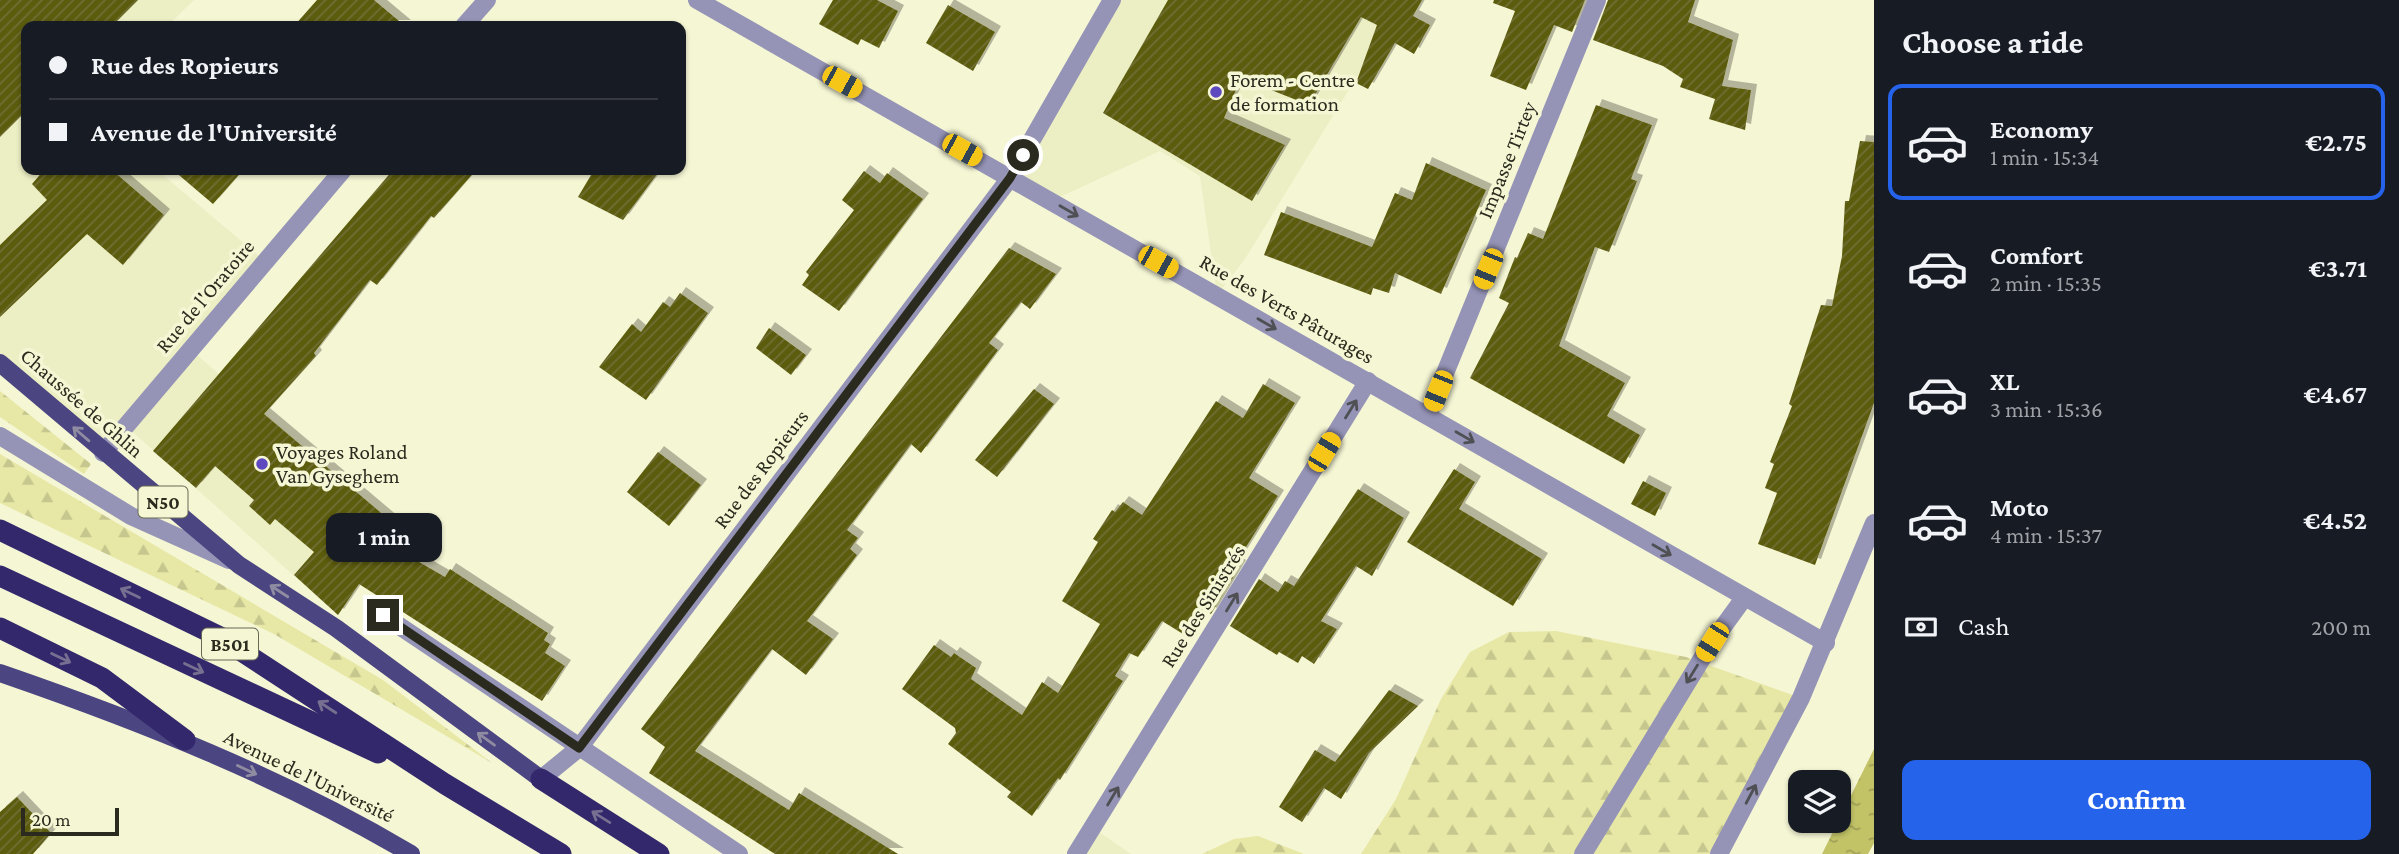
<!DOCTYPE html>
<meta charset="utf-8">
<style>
body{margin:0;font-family:"Crimson Pro",serif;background:#242831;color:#f1f3f6;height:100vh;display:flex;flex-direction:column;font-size:26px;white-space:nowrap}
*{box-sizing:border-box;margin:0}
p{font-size:23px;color:#9ea1a6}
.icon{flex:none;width:38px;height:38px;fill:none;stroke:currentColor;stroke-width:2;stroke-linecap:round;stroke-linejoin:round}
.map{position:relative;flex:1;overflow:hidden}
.drawer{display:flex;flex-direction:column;background:#171b24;width:525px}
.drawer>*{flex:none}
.top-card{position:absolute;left:21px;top:21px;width:665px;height:154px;border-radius:14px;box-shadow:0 2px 5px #0004;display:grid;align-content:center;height:154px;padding:0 28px;background:#171b24}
.fabs{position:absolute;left:1788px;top:770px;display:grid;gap:14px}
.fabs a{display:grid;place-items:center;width:63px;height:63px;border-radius:14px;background:#171b24;box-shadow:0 2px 5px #0004;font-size:35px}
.scale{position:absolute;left:21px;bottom:18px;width:98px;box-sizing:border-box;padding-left:7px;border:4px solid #2a2b1e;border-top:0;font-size:19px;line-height:24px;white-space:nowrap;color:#2a2b1e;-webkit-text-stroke:5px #f5f6d4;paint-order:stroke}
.end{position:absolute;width:32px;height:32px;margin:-16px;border:9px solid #2a2b1e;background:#fff;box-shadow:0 0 0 4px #fff}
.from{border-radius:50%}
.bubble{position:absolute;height:49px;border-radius:14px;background:#171b24;box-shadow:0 2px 5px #0004;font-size:23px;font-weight:700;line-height:49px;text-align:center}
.car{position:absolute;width:21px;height:42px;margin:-21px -10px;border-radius:9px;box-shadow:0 0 5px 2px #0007;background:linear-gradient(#f5c518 24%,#345 0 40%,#f5c518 0 76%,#345 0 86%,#f5c518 0)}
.top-card b{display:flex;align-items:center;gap:24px;height:66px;font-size:26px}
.top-card b+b{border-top:2px solid #363941}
.top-card i{width:18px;height:18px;background:#f1f3f6}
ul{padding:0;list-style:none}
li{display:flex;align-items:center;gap:21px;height:116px;margin:0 14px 10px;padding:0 14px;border:4px solid transparent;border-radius:14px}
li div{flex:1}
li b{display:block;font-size:26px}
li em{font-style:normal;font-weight:700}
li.on{border-color:#2563eb}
li>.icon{width:63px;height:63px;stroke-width:1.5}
h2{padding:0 28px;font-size:32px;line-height:84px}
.pay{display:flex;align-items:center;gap:18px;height:77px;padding:0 28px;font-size:26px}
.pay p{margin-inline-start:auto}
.button{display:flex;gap:14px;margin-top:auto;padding:14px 28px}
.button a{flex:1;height:80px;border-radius:14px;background:#2563eb;color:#fff;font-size:28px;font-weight:700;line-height:80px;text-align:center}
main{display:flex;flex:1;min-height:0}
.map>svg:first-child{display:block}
</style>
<main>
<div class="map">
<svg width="1874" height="854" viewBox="0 0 1874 854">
<defs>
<pattern id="forest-firs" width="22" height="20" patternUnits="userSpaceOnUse" patternTransform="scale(1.75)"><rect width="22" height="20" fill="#e7e8a5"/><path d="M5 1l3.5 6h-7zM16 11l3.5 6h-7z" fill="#c6c78e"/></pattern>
<pattern id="water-ripples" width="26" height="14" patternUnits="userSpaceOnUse" patternTransform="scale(1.75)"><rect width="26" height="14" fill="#c2c367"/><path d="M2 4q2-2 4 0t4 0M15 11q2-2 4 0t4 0" fill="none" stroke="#9e9f54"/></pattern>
<pattern id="building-hatch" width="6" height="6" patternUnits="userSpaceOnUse" patternTransform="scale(1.75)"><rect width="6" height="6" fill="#5c5b11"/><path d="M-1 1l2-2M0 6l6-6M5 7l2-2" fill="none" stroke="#706f33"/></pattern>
<filter id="shadow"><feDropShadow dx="6" dy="-6" stdDeviation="0" flood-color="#0004"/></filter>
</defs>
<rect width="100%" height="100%" fill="#f5f6d4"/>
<g fill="#eceec4">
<path d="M0 0H194L167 26H26V170H157L265 261 191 350 399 528 338 615 126 426 103 453 0 363Z"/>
<path d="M1112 0H1404L1245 259 1217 295 1200 176 1160 151 1051 201 1010 178Z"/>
<path d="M1093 828 1131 854H1076Z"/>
</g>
<g fill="url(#forest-firs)">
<path d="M0 391 91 464 84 474 0 417Z"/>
<path d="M0 454 383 680 492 763 274 634 0 503Z"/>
<path d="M1556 631 1686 657 1801 698 1719 854H1361L1396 799 1441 699 1470 652 1509 632Z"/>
<path d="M1258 836 1304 854H1202L1234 839Z"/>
</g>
<path fill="url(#water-ripples)" d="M1874 749V843L1868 854H1822Z"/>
<g fill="url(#building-hatch)" filter="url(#shadow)">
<path d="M0 0H138L112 26H26V111L0 137Z"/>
<path d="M317 0H374L405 26H294Z"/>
<path d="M833 0H877L898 11 879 48 861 39 858 45 819 24Z"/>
<path d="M1168 0H1422L1413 16 1430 25 1414 54 1395 43 1368 89 1356 83 1377 25 1361 17 1309 105 1241 78 1224 118 1285 145 1252 201 1103 113Z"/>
<path d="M1494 0H1585L1572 32 1554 25 1526 90 1490 76 1515 11 1493 3Z"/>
<path d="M1608 0H1695L1688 22 1733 40 1722 86 1751 90 1745 130 1709 119 1715 99 1680 87 1683 79 1663 66 1593 40Z"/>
<path d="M948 5 995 32 973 71 926 43Z"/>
<path d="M1596 105 1652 125 1631 179 1637 181 1609 252 1595 247 1559 346 1625 383 1607 416 1640 435 1624 464 1470 378 1509 303 1499 298 1515 257 1517 258 1528 233 1543 239Z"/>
<path d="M1860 141 1874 142V403L1815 565 1758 544 1777 493 1765 488 1774 464 1770 462 1792 406 1789 404 1821 305 1832 306 1842 256 1845 201H1849Z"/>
<path d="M1426 163 1486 190 1441 294 1395 273 1389 293 1373 288 1371 295 1264 255 1281 212 1372 247 1395 193 1412 200Z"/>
<path d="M44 170H112L164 215 123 265 87 234 0 317V245L47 200 32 184Z"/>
<path d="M173 170H243L213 204Z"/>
<path d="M393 170H476L434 218 431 216 377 285 370 280 314 353 316 356 264 414 399 528 388 544 445 577 450 569 548 633 544 640 550 644 545 653 565 666 542 701 359 584 338 615 294 575 314 552 275 519 270 525 249 506 254 500 215 466 196 488 153 451Z"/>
<path d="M594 170H660L623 220 578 197Z"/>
<path d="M864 171 880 183 887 173 923 199 839 311 802 285 809 275 806 272 854 210 842 200Z"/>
<path d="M1009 248 1056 274 1030 309 1021 302 989 343 998 350 921 453 911 444 847 530 858 538 850 549 857 555 807 621 833 639 806 675 772 649 695 751 789 810 799 793 898 854H775L649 773 665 747 641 729Z"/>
<path d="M680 293 708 313 646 400 599 367 632 324 641 332 663 302 670 307Z"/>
<path d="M769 328 806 355 791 375 756 348Z"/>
<path d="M1263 384 1295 403 1249 478 1278 496 1236 563 1240 566 1211 614 1205 610 1188 637 1162 621 1138 657 1129 653 1115 676 1123 681 1060 780 1058 778 1032 816 1007 797 1011 792 948 744 956 733 955 728 902 689 934 645 951 657 954 653 976 668 971 679 1022 715 1042 682 1058 693 1100 624 1062 601 1098 542 1093 539 1112 510 1115 512 1123 502 1142 515 1216 401 1243 418Z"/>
<path d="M1034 389 1054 404 997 477 975 460Z"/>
<path d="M658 452 701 485 669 526 627 492Z"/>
<path d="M1454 469 1475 482 1459 509 1542 559 1513 606 1407 542Z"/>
<path d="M1643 481 1666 493 1655 516 1631 504Z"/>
<path d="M1358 489 1404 518 1372 576 1356 566 1321 621 1337 629 1314 664 1302 656 1298 663 1279 652 1277 655 1230 626 1259 579 1278 592 1285 581 1294 586Z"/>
<path d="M1389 690 1418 706 1369 753 1341 799 1324 788 1302 822 1279 807 1315 750 1335 762Z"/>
<path d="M17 797 51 833 33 854H0V812Z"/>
</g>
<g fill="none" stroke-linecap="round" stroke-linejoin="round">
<g stroke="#9594b7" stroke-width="18">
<path d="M697 0 1826 643"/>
<path d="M464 26 487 0"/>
<path d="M1428 415 1597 0"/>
<path d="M0 436 131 516 229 560"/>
<path d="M103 453 343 170"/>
<path d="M383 615 739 854"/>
<path d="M541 779 579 748 1010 178 1112 0"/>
<path d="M1076 854 1368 381"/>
<path d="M1583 854 1712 642 1744 598"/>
<path d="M1719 854 1801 698 1874 523"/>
</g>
<g stroke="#4b4581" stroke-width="18">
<path d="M0 363 239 565 336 628 541 779"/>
<path d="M0 673C142 722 281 777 411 854"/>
</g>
<g stroke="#33286c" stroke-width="21">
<path d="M0 530 220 637 445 784 561 854"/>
<path d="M0 576 378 753"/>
<path d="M0 628 102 678 185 740"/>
<path d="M541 779 659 854"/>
</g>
</g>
<defs><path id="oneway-shaft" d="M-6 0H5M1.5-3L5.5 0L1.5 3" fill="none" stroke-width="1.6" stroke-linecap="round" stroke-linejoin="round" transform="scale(1.75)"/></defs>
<g stroke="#4f5054">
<use href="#oneway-shaft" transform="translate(1069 211) rotate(30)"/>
<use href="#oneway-shaft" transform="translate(1267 324) rotate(30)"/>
<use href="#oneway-shaft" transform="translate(1351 409) rotate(-58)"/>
<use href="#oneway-shaft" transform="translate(1465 437) rotate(30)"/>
<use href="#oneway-shaft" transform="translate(1662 550) rotate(30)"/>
<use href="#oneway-shaft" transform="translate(1232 602) rotate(-58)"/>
<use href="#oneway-shaft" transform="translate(1692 674) rotate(122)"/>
<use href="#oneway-shaft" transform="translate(1751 794) rotate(-62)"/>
<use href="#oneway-shaft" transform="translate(1113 796) rotate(-59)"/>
</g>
<g stroke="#8f8ca2">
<use href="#oneway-shaft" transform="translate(81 434) rotate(-139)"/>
<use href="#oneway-shaft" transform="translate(279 591) rotate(-147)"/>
<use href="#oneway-shaft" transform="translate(486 739) rotate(-144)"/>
<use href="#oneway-shaft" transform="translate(247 770) rotate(25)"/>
</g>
<g stroke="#777090">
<use href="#oneway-shaft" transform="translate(130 593) rotate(-154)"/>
<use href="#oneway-shaft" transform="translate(61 658) rotate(26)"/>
<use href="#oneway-shaft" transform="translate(194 668) rotate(25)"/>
<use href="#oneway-shaft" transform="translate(327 707) rotate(-147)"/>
<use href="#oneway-shaft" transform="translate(601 817) rotate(-148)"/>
</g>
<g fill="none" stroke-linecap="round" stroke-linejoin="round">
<path stroke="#2a2b1e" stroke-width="9" d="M383 615 579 748 1010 178 1023 155"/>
</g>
<g fill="#5d48c0" stroke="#f5f6d4" stroke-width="2.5">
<circle cx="1216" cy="92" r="7"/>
<circle cx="262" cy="464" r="7"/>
</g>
<g text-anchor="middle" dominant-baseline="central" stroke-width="7" stroke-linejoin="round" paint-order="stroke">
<g fill="#f5f6d4" stroke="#676855" stroke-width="2">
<rect x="138.5" y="486.5" width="49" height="31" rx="5"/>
<rect x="202" y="628.5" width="56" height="31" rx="5"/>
</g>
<g font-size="19" font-weight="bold" fill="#2a2b1e">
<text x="163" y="502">N50</text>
<text x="230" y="644">B501</text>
</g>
<g font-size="21" fill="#2a2b1e" stroke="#f5f6d4" text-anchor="start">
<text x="1230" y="80">Forem - Centre<tspan x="1230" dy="24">de formation</tspan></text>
<text x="276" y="452">Voyages Roland<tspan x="276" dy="24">Van Gyseghem</tspan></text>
</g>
<g font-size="21" fill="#2a2b1e" stroke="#f5f6d4">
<text transform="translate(1507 160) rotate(-68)">Impasse Tirtey</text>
<text transform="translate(205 296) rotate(-50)">Rue de l'Oratoire</text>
<text transform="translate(1287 309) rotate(30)">Rue des Verts Pâturages</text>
<text transform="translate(82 403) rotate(41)">Chaussée de Ghlin</text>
<text transform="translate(761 469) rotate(-53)">Rue des Ropieurs</text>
<text transform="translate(1203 606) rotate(-58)">Rue des Sinistrés</text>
<text transform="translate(309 776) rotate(26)">Avenue de l'Université</text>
</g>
</g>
</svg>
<div class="fabs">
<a><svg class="icon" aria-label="layers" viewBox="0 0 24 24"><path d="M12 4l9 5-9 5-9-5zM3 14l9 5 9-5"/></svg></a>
</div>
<div class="scale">20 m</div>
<i class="end from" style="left:1023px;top:155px"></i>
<i class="end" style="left:383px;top:615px"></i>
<div class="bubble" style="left:326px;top:513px;width:116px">1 min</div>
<i class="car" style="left:842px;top:82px;rotate:119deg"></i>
<i class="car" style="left:962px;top:150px;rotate:119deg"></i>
<i class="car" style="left:1158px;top:262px;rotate:119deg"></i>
<i class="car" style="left:1488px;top:269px;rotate:202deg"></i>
<i class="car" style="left:1438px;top:391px;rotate:202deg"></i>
<i class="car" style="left:1324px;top:452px;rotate:31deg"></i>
<i class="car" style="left:1712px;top:642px;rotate:212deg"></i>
<div class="top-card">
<b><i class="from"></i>Rue des Ropieurs</b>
<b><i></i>Avenue de l'Université</b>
</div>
</div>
<section class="drawer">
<h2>Choose a ride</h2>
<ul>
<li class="on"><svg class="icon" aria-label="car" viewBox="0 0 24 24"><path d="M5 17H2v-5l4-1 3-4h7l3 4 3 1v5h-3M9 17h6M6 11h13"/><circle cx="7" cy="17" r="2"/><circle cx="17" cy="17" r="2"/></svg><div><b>Economy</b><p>1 min · 15:34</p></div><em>€2.75</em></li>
<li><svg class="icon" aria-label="car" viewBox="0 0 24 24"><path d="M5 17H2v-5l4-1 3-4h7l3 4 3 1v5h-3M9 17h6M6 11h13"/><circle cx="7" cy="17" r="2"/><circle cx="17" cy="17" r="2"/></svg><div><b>Comfort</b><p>2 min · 15:35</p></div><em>€3.71</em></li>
<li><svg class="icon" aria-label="car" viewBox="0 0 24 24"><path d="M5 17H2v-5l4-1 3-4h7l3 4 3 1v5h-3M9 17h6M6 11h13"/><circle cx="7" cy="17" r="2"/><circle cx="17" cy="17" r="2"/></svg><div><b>XL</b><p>3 min · 15:36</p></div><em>€4.67</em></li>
<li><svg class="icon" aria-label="car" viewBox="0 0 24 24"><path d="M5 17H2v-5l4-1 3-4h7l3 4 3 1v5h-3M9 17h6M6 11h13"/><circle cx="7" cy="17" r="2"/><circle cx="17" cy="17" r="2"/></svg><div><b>Moto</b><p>4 min · 15:37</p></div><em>€4.52</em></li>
</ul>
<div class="pay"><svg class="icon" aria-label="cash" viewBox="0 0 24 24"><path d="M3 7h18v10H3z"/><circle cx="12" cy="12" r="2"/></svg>Cash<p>200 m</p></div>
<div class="button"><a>Confirm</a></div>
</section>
</main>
